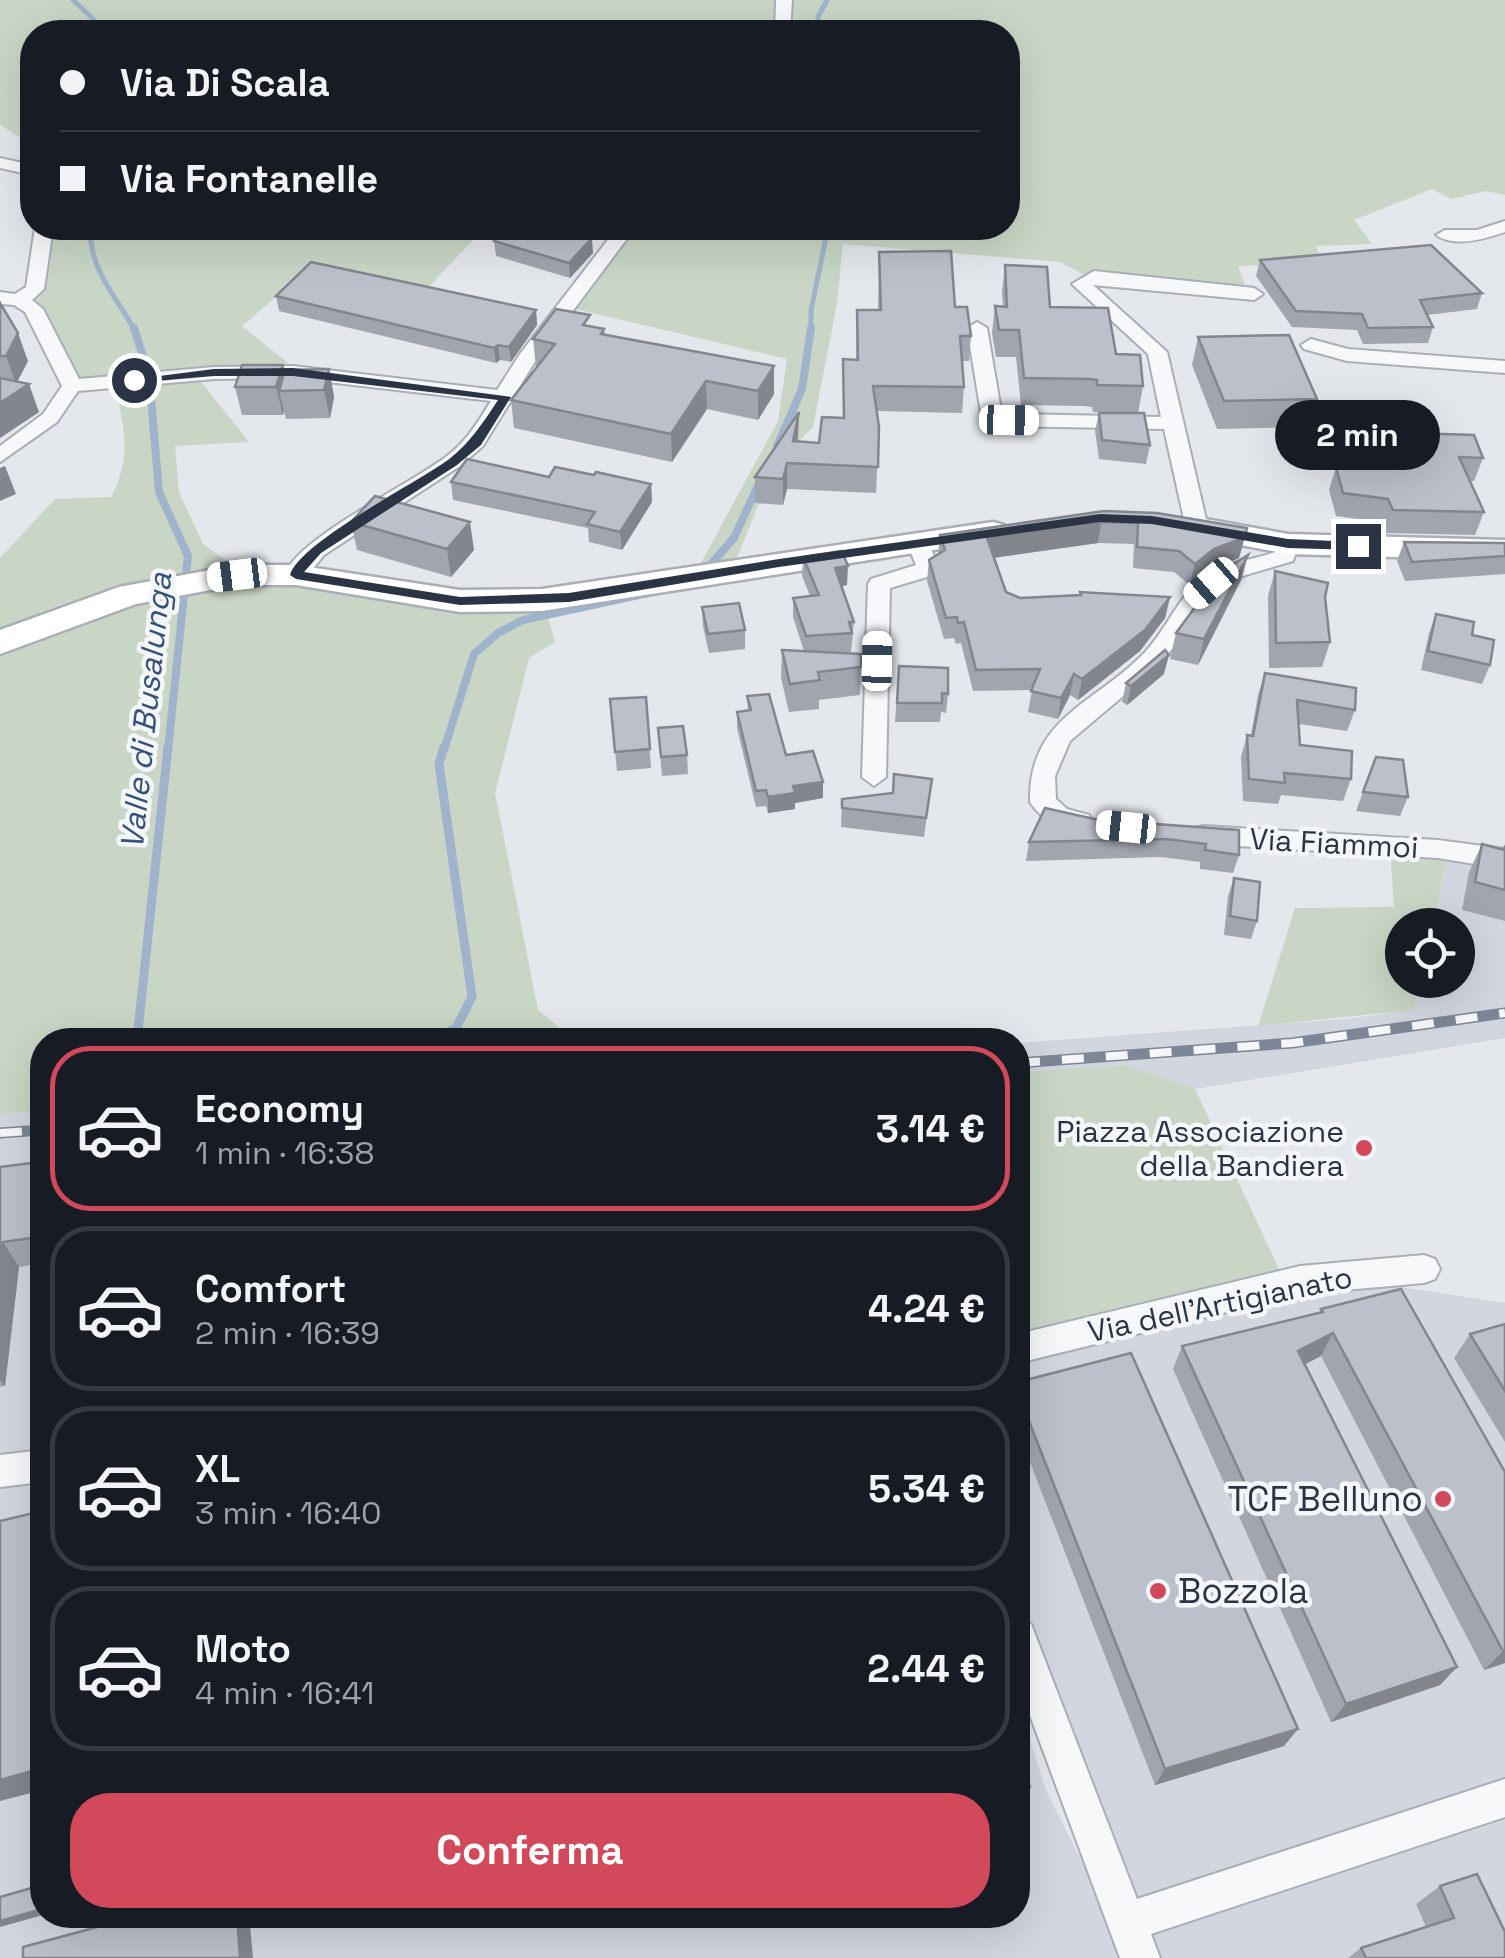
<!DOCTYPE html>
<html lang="it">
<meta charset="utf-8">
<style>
body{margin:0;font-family:"Space Grotesk",sans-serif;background:#242831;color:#f1f3f6;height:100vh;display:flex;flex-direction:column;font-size:38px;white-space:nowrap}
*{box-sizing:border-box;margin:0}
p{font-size:32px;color:#9ea1a6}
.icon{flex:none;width:55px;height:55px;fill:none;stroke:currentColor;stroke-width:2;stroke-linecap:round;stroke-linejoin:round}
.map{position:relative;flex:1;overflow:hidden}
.details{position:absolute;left:30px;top:1028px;width:1000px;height:900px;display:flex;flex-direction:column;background:#171b24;border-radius:40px;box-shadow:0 10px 40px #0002}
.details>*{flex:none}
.banner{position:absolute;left:20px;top:20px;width:1000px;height:220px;border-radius:40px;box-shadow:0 10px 40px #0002;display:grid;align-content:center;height:220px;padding:0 40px;background:#171b24}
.buttons{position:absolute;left:1385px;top:908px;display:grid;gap:20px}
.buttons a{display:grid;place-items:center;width:90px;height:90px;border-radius:50%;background:#171b24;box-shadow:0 10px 40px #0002;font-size:50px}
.end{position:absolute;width:45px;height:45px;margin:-22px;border:12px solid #2b3445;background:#fff;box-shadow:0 0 0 5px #fff}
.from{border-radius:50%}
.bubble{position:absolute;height:70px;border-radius:35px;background:#171b24;box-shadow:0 10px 40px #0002;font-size:32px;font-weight:700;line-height:70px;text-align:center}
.car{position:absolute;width:30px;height:60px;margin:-30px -15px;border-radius:12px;box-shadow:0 0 8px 2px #0007;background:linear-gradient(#fff 24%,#345 0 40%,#fff 0 76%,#345 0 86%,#fff 0)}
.banner b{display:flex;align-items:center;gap:35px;height:95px;font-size:38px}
.banner b+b{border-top:2px solid #363941}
.banner i{width:25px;height:25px;background:#f1f3f6}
ul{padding:18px 0 0;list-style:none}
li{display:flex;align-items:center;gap:30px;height:165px;margin:0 20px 15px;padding:0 20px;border:5px solid #363941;border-radius:40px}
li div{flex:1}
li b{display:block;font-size:38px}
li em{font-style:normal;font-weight:700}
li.selected{border-color:#d1495b}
li>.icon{width:90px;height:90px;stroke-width:1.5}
.action{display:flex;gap:20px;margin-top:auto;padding:20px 40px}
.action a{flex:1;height:115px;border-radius:40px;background:#d1495b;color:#fff;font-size:40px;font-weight:700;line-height:115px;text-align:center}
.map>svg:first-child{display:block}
</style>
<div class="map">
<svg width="1505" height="1958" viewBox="0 0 1505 1958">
<rect width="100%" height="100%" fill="#e4e7ec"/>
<g fill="#d2d6de">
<path d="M1448 855 1505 863V1038L1195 1089 1125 1065 1018 1072V1043L1345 1019 1412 1010 1419 980H1458V925H1432Z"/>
<path d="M42 1111V1447L33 1484H42V1915H1018V1702L1046 1790 1108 1914 1018 1667V1338L1283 1278 1400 1287 1505 1303V1958H0V1114Z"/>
</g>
<g fill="#c9d6c5">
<path d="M0 0H1505V195L1486 191 1451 199 1432 189 1354 220 1372 244 1316 246 1323 263 1238 266 1247 290 1084 275 1060 262 843 244 837 303 813 427 774 466 734 565 695 574 778 421 787 359 571 308 628 238 576 228H758L804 237V228H1008V32H667L615 20 602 32H32V145L0 125Z"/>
<path d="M43 228H484L423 293 313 266 242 326 288 363 193 372 249 442 175 446 179 492 203 544 236 568 545 608 555 642 529 658 495 793 538 1010 575 1040H42V1111L0 1114V558L55 499 111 497C133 457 124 423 113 380L79 383 34 297Z"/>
<path d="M1390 848 1448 855 1432 925H1402V980H1419L1413 1010 1258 1026 1295 908 1394 907Z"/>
<path d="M1125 1065 1195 1089 1283 1278 1018 1338V1072Z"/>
</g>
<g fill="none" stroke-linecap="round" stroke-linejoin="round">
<g stroke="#9fb4cc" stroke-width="5">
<path d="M73 0 93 19 98 32"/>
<path d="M819 32 818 17 827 0"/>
<path d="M90 228C90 272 116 295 135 331"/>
<path d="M811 331V310L828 228"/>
</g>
<g stroke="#9fb4cc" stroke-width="8">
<path d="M134 328 149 375 159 492 188 556 168 750"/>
<path d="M777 446 802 389 811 328"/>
<path d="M705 571 734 538 759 483"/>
<path d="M444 750 474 654 498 633 523 620 690 584"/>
</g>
<g stroke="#9fb4cc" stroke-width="9">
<path d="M137 1040 168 747"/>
<path d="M430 1040 456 1028 472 997 439 764 444 747"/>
</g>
<defs>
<g id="street">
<path d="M776 0H792L790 32H775Z"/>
<path d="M0 158 32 165V175L0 168Z"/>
<path d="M1505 221V232C1485 239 1454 248 1436 235L1445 230H1477Z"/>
<path d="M35 228H53L44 289 32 300 43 309 79 379 214 367 293 366 497 390 520 354 617 228H635L536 360 483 446 460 466 324 555 304 580 296 582 285 575C294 540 414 482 447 456 467 441 478 422 491 401L293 378 214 379 78 391 57 422 0 462V446L43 414 62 386 25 312 14 305 0 304V292L15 294 26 287Z"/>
<path d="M1094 271 1254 288 1263 294 1254 300 1093 285 1167 352 1208 528 1205 533 1197 535 1186 528 1164 429 1009 426 981 413 967 328 977 322 987 328 1001 410 1012 414 1161 417 1148 354 1072 284Z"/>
<path d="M1311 339 1348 349 1505 361V373L1347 361 1304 349 1301 345Z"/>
<path d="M918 536 926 538 940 569 937 574 890 588 886 777 874 786 862 777 868 584 871 579 916 565 907 543Z"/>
<path d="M1288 537 1299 544 1293 561 1239 577 1212 594 1161 664 1070 741 1055 776 1056 799 1067 809 1089 815 1093 822 1089 829C1067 835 1042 821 1030 802 1028 716 1097 704 1146 651 1169 626 1179 593 1209 574 1229 562 1253 560 1275 552L1280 539Z"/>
<path d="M1203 826 1438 840 1505 849V869L1438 858 1203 844 1194 842 1190 835 1194 828Z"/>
<path d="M1424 1255 1435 1259 1440 1269 1435 1279 1424 1283 1300 1294 1018 1363V1334L1300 1266Z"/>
<path d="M42 1450V1482L0 1487V1455Z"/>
<path d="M1018 1619 1031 1624 1137 1899 1505 1779V1817L1151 1934 1160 1958H1120L1018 1683Z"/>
</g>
<g id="secondary">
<path d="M1194 517 1288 534 1505 540V560L1288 554 1183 534 1178 527 1183 520Z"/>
<path d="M993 522 1004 525 1009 532 1004 539 542 611 460 612 296 585H237L136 604 0 654V630L119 587 237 565H296L460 590 542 589Z"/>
</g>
</defs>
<use href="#street" stroke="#a9aeb7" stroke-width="4"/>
<use href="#secondary" stroke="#a9aeb7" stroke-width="5"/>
<use href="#street" fill="#f7f8fa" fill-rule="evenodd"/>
<use href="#secondary" fill="#fff" fill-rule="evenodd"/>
<defs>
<g id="rail">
<path d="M1018 1063 1292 1043 1505 1013"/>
<path d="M0 1133 42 1130"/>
</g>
</defs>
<use href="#rail" stroke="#7d8696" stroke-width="11"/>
<use href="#rail" stroke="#f4f6f9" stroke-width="8" stroke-dasharray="22" stroke-linecap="butt"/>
</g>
<g fill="#a1a5ae">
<path d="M494 241 593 253 570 278 496 256Z"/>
<path d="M879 252 955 307 971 336 969 361H962L964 387 962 413 877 411 879 427 876 493 787 489 783 505 755 503V477L799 412 797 442 819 443 843 418V359H856L857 310H878Z"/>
<path d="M1260 260 1482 293 1477 309 1427 315 1433 327 1428 343 1363 344 1357 330 1292 327 1256 276Z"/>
<path d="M1005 265 1050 307 1116 354 1143 386 1138 413 1093 412 1092 407 1084 406 1021 405 1016 357H996L992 333 995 306 1003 307 1002 292Z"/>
<path d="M276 296 536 310 537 325 511 362 500 360 496 363 279 311Z"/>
<path d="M0 303 28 361 17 382 39 412 0 438Z"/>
<path d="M591 326 604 329 605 334 774 394 758 420 707 409 672 462 514 428 511 400 536 367 533 339Z"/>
<path d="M1198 337 1317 399 1309 427 1217 429 1192 365Z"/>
<path d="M329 369 334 397 330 418 286 419 284 411 283 415H242L235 387 284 371Z"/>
<path d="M1099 413 1150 445 1146 464 1099 459 1095 431Z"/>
<path d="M1375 432 1483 458 1474 481H1470L1484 512 1475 535 1385 533 1380 522 1336 516 1329 490 1336 467 1371 469 1367 455Z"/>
<path d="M594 475 651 484 652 502 622 550 589 542 588 528 453 500 451 482Z"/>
<path d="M1104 511 1239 558 1208 570 1190 585 1174 572 1133 568 1134 544 1098 543 994 558 1006 592 1020 598 1079 596 1080 592 1170 597 1165 618 1140 651 1078 700 1070 695 1058 719 1028 712 1032 690 973 691 961 643 956 644 954 638 944 639 927 581 929 560 938 554 940 535Z"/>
<path d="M351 522 474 550 451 577 357 550Z"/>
<path d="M1404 542 1505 556V574L1405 581 1397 561Z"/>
<path d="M1248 555 1241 580 1198 665 1170 659 1176 633Z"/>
<path d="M803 557 847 585 842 586 854 622 851 652 836 653 861 667 860 695 819 700V709L789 712 781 678 782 650 804 651 793 617V598L810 596 802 576Z"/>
<path d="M1275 571 1325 597 1330 642 1322 667 1269 668 1268 596Z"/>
<path d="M702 607 745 630V649L709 653 703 626Z"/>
<path d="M1436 614 1472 635 1490 665 1482 684 1421 670 1429 633Z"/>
<path d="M899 666 948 694 946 713 941 712 940 722H895Z"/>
<path d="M1265 673 1355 710 1347 731 1299 724 1300 745 1351 779 1343 801 1281 795 1278 804 1243 801 1241 757 1247 735H1251L1258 695Z"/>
<path d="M1164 674 1127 705 1122 702 1126 683Z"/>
<path d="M747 696 786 755 823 782V798L795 803V809L768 813 766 806 756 807 737 728V712L748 711Z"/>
<path d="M646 697 651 768 617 771 610 699Z"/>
<path d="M658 728 687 755 688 774 662 776Z"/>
<path d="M1376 757 1408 797 1400 816 1356 811Z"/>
<path d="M932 779 924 837 841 827 842 799 892 794Z"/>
<path d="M1099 820 1239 830V855L1233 873 1200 869V862L1161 857 1026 861 1029 842Z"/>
<path d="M1482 844 1503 849 1505 844V921L1462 910 1469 872Z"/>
<path d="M1234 878 1257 921 1251 939 1224 935 1228 896Z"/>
<path d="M0 1167H42V1263L19 1267 5 1386 0 1387Z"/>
<path d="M1321 1309 1505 1472V1663L1484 1670 1321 1356 1305 1364 1457 1667 1440 1685 1331 1722 1173 1369 1182 1346 1319 1313Z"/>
<path d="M1505 1324V1442L1454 1358 1470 1334Z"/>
<path d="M1018 1382 1284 1746 1155 1785 1018 1431Z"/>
<path d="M1440 1886 1505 1958H1348L1361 1948 1426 1927 1416 1904Z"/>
</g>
<g fill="#83868d">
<path d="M592 238 593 253 570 278 569 263Z"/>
<path d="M536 310 537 325 511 362 509 347Z"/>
<path d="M18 333 28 361 16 384 6 356Z"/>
<path d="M498 345 500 360 496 363 494 348Z"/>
<path d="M283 365 289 391H279L284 411 283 415 276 387Z"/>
<path d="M774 366V394L758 420V391Z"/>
<path d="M329 369 334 397 330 418 324 390Z"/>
<path d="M706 381 707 409 672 462 671 434Z"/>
<path d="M29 384 39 412 0 438V403Z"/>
<path d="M799 412 798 438 793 467V441Z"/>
<path d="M787 463V489L783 505V479Z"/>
<path d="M5 466 16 494 0 501V468Z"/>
<path d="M651 484 652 502 622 550 620 532Z"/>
<path d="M470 522 474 550 451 577 447 549Z"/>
<path d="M1101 522 1098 543 984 559 987 538Z"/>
<path d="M1245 537 1239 558 1208 570 1190 585 1195 564 1214 549Z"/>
<path d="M1248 555 1241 580 1198 665 1204 639Z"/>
<path d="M848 566 847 585 835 587V568Z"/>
<path d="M1170 597 1165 618 1140 651 1078 700 1082 679Z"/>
<path d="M1169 655 1164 674 1127 705 1131 686Z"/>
<path d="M1074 674 1070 695 1058 719 1061 698Z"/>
<path d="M823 782V798L795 803V809L768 813V797L793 786Z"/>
<path d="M40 1162 42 1167V1257L31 1238Z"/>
<path d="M3 1242 19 1267 5 1386 0 1380V1267Z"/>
<path d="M1333 1333 1321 1356 1286 1374 1298 1351Z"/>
<path d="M1505 1650V1663L1484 1670 1503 1651Z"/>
<path d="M1457 1667 1440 1685 1331 1722 1346 1704Z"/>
<path d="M1298 1729 1284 1746 1155 1785 1165 1769Z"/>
<path d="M42 1768V1790L0 1801V1780Z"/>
<path d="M1030 1787 1023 1803 1018 1805V1791Z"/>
<path d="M42 1909 43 1915 0 1927V1921Z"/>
<path d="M237 1915H249L253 1958H240Z"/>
</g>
<g fill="#bbc0ca" stroke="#83868d" stroke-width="2.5">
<path d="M507 228H554L592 238 569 263 494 241Z"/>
<path d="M1431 245 1482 293 1420 300 1433 327 1368 328 1362 314 1296 311 1260 260Z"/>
<path d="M951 251 955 307H967L971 336H960L964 387 873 386 879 427 878 467 787 463 783 479 755 477 799 412 793 441 819 443 822 417 844 418 843 359 858 360 857 310H881L879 252Z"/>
<path d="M311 262 536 310 509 347 498 345 494 348 276 296Z"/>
<path d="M1005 265 1047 267 1050 307 1108 308 1116 354 1140 355 1143 386 1097 385V380L1089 379 1024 378 1019 330H999L995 306 1007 307Z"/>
<path d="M0 303 18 333 6 356H0Z"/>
<path d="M556 309 590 315 583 325 604 329 601 334 774 366 758 391 706 381 671 434 511 400 555 344 533 339Z"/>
<path d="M1289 335 1317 399 1224 401 1198 337Z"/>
<path d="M242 365H283L276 387H235Z"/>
<path d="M329 369 324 390 279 391 285 370Z"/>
<path d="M0 378 29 384 0 403Z"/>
<path d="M1099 413H1144L1150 445 1102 440Z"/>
<path d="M1375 432 1474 435 1483 458 1459 457 1484 512 1393 510 1388 499 1343 493 1336 467 1386 469Z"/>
<path d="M467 459 549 477 555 467 594 475 596 472 651 484 620 532 587 524 595 512 451 482Z"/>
<path d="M375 496 470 522 447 549 351 522Z"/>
<path d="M1104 511 1157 513 1247 528 1245 537 1214 549 1195 564 1179 551 1137 547 1138 523 1101 522 987 538 1006 592 1020 598 1081 595 1080 592 1170 597 1145 630 1082 679 1074 674 1061 698 1031 691 1040 669 976 670 964 622 958 623 957 617 946 618 929 560 945 550 940 535Z"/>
<path d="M1404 542 1505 543V556L1412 562Z"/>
<path d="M842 551 848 566 835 568 854 622H849L852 633 806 636 793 598 819 595 803 557Z"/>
<path d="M1248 555 1204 639 1176 633 1221 572Z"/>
<path d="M1275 571 1328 583 1325 597 1330 642 1276 643Z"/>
<path d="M739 603 745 630 708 634 702 607Z"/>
<path d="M1436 614 1474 622 1472 635 1494 640 1490 665 1428 651Z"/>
<path d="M782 650 861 654V667L818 672 820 680 790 684Z"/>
<path d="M1165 650 1169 655 1131 686 1126 683Z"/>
<path d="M899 666 948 668V694L942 693V703H897Z"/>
<path d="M1265 673 1356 688 1355 710 1297 700 1300 745 1352 751 1351 779 1284 773 1285 783 1249 779 1247 735 1253 736Z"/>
<path d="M769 694 786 755 813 751 823 782 793 786 795 793 768 797 766 790 756 791 737 712 751 710 747 696Z"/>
<path d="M646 697 650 749 615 752 610 699Z"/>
<path d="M683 726 687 755 661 757 658 728Z"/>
<path d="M1376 757 1403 760 1408 797 1363 792Z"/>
<path d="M894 774 932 779 926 818 842 808V799L893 793Z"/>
<path d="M1045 808 1099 820 1239 830V855L1205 850 1206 844 1166 839 1029 842Z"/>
<path d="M1482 844 1504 850 1505 846V890L1475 882Z"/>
<path d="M1234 878 1260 882 1257 921 1230 916Z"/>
<path d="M40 1162 31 1238 3 1242 0 1267V1167Z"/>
<path d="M1401 1289 1505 1472V1650L1503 1651 1333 1333 1298 1351 1457 1667 1346 1704 1182 1346 1323 1312 1321 1309Z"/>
<path d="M1505 1324V1391L1470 1334Z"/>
<path d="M1131 1353 1298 1729 1165 1769 1018 1393V1382Z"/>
<path d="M42 1511V1768L0 1780V1521Z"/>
<path d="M1018 1751 1030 1787 1018 1791Z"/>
<path d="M1477 1874 1505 1932V1958H1366L1361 1948 1454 1918 1440 1886Z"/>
<path d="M42 1885V1909L0 1921V1897Z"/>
<path d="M142 1915H237L240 1958H23V1947Z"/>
</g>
<path fill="#2b3445" d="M293 368 511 397 481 445 457 465 321 553 304 572 460 597 569 593 779 559 1100 514 1152 516 1288 539 1358 542 1365 546 1358 550 1288 548 1152 524 1100 522 779 567 569 602 460 605 296 579 290 575C299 543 416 483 448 460 470 443 483 423 498 400L293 376H214L134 383 128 380 214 369Z"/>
<g fill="#d1495b" stroke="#f4f6f9" stroke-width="4">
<circle cx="1364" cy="1148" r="10"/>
<circle cx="1443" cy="1499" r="10"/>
<circle cx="1158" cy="1591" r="10"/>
</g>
<g text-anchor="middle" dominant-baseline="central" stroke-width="9" stroke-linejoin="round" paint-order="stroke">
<g font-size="30" fill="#2b3445" stroke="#f4f6f9">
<text transform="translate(1334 843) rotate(3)">Via Fiammoi</text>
<text transform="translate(1220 1304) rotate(-12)">Via dell'Artigianato</text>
</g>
<g font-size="30" fill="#2b3445" stroke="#f4f6f9" text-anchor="end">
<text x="1344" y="1131">Piazza Associazione<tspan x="1344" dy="34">della Bandiera</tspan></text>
</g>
<g font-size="32" font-style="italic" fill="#34527a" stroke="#f4f6f9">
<text transform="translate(146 711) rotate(-84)">Valle di Busalunga</text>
</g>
<g font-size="35" fill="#2b3445" stroke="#f4f6f9" text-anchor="end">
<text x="1423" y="1499">TCF Belluno</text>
<text x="1178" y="1591" text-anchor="start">Bozzola</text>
</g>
</g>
</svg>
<div class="buttons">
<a><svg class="icon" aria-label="locate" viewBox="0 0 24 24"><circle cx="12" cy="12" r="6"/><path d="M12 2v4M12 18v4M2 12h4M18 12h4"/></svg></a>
</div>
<i class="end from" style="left:134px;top:380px"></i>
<i class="end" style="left:1358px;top:546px"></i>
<div class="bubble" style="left:1275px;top:400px;width:165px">2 min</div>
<i class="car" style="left:1009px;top:420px;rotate:91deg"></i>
<i class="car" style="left:237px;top:575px;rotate:263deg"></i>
<i class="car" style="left:1211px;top:583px;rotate:229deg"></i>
<i class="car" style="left:877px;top:661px;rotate:1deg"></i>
<i class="car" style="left:1126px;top:827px;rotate:276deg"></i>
<div class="banner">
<b><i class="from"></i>Via Di Scala</b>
<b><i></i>Via Fontanelle</b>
</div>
<section class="details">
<ul>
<li class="selected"><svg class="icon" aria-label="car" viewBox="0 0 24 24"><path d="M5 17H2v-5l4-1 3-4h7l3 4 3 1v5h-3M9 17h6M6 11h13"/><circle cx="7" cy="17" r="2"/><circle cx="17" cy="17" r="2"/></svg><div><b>Economy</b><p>1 min · 16:38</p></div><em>3.14 €</em></li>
<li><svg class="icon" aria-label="car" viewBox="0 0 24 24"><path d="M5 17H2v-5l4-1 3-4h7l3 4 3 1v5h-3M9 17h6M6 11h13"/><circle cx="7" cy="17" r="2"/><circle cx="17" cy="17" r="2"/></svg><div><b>Comfort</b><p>2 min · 16:39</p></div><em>4.24 €</em></li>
<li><svg class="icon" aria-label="car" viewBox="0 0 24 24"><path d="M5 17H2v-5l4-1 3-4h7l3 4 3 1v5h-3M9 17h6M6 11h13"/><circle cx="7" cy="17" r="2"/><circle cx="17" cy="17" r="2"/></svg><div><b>XL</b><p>3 min · 16:40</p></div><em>5.34 €</em></li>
<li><svg class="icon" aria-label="car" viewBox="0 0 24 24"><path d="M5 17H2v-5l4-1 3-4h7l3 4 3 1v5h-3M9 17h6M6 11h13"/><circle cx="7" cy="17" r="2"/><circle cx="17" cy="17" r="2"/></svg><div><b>Moto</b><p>4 min · 16:41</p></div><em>2.44 €</em></li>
</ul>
<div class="action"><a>Conferma</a></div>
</section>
</div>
